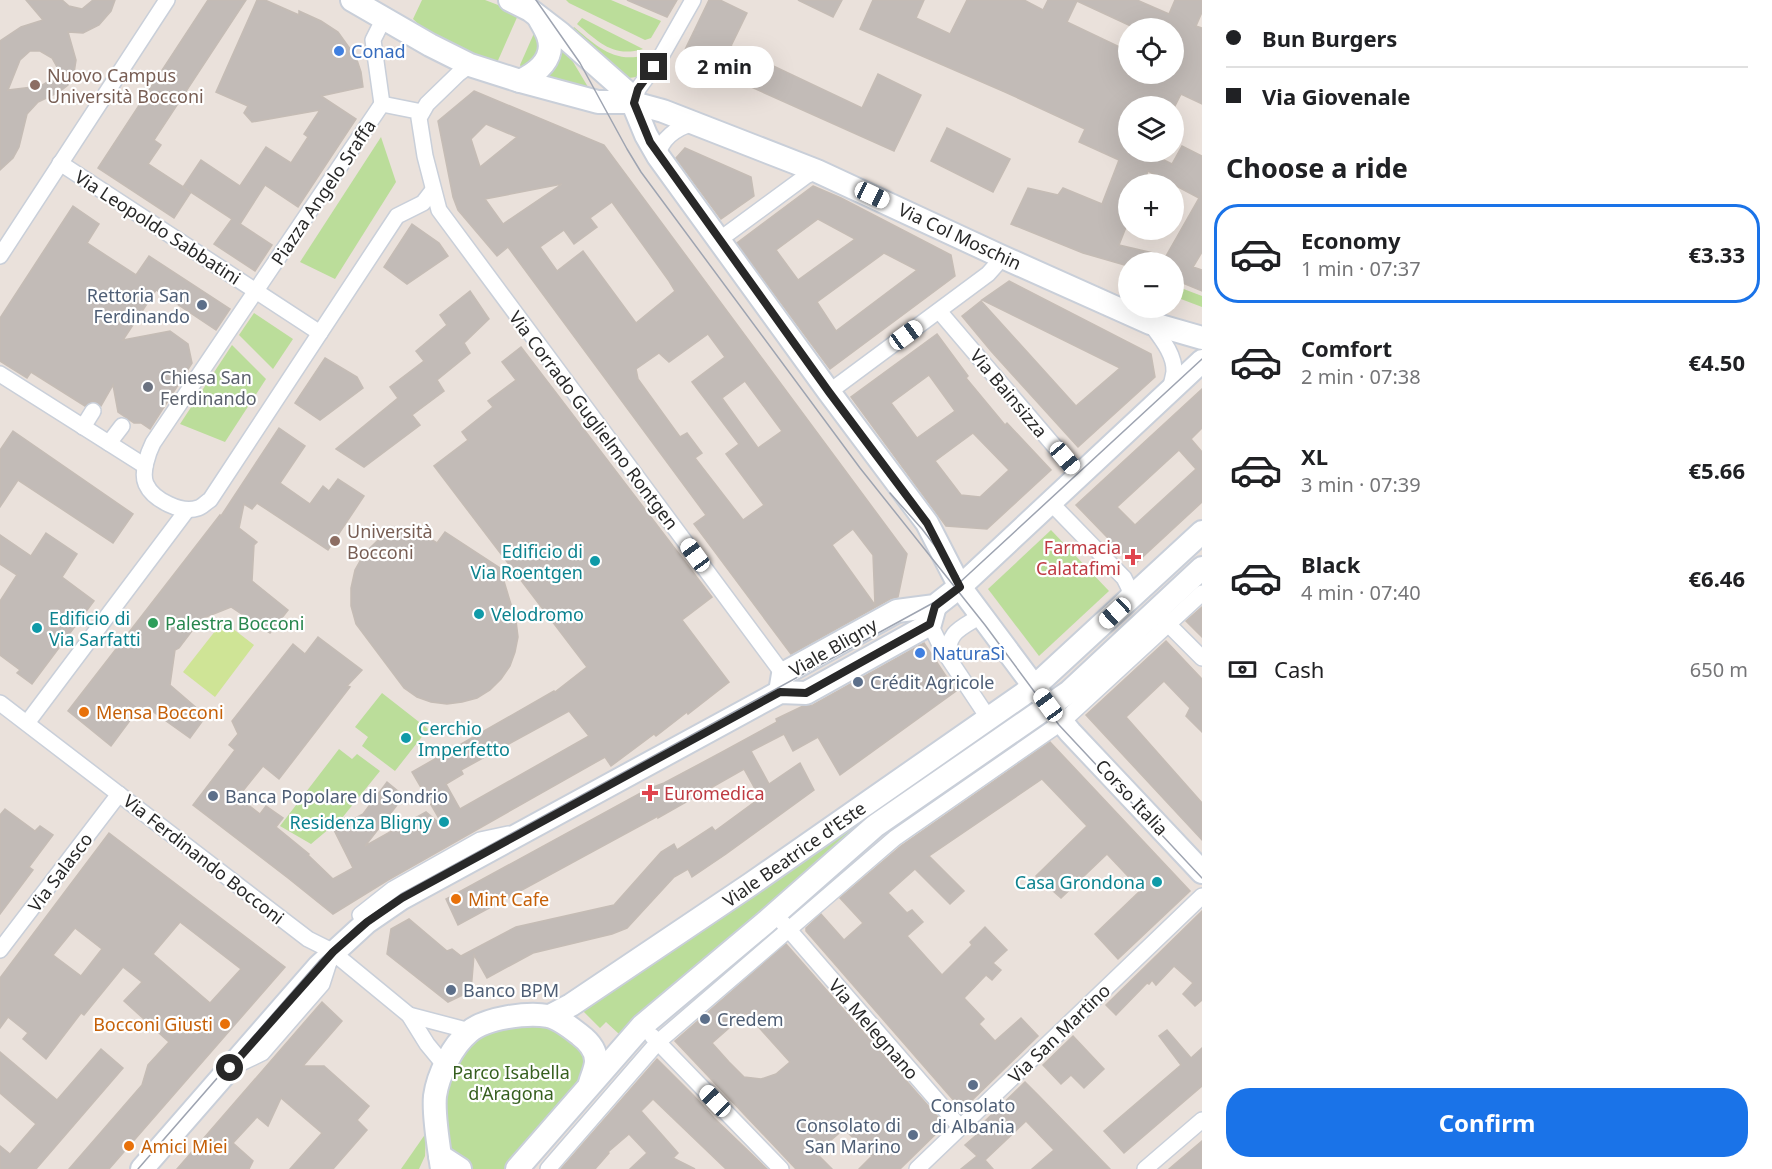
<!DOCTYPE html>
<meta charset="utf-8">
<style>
body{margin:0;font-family:"Noto Sans",sans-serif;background:#f6f6f6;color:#202124;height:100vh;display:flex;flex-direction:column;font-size:22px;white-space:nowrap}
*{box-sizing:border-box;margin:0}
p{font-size:20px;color:#757577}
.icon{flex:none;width:33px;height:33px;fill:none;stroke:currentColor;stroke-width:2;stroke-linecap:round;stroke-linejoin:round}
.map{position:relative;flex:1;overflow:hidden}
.side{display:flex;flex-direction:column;background:#fff;width:570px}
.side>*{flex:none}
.banner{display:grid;align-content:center;height:132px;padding:0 24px;background:#fff}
.buttons{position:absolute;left:1118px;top:18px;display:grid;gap:12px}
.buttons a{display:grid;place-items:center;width:66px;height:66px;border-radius:50%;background:#fff;box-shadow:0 6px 24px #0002;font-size:30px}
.end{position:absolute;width:27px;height:27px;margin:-14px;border:8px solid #282828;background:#fff;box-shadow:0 0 0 3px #fff}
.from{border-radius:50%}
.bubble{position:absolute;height:42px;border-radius:21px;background:#fff;box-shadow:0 6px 24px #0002;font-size:20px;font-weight:700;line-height:42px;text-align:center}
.car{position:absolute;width:18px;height:36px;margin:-18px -9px;border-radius:8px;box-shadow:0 0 4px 2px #0007;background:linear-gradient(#fff 24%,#345 0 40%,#fff 0 76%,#345 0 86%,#fff 0)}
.banner b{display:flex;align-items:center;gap:21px;height:57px;font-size:22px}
.banner b+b{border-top:2px solid #e0e0e0}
.banner i{width:15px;height:15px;background:#202124}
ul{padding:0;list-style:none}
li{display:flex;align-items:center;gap:18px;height:99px;margin:0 12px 9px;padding:0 12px;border:3px solid transparent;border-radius:24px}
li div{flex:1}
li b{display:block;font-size:22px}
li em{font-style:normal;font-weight:700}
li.active{border-color:#1a73e8}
li>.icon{width:54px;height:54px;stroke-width:1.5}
h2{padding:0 24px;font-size:27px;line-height:72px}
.pay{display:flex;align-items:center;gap:15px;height:66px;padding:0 24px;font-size:22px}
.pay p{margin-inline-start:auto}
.cta{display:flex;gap:12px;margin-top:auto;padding:12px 24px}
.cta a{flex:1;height:69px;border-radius:24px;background:#1a73e8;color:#fff;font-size:24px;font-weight:700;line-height:69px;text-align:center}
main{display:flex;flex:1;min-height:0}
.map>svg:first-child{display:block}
</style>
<main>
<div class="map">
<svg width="1202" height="1169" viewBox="0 0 1202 1169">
<rect width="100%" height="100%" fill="#eae1db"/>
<g fill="#bbdd9a">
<path d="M422 0H485L519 13 496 65 432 37 413 19Z"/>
<path d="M566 0H611L661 21 651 38 645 40 569 3Z"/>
<path d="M582 18 643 49C613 58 599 42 577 24Z"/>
<path d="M574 27C593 43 610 60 636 57 644 56 651 51 659 52L636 77 629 78 572 30Z"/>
<path d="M535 31H537L541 53 526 66 521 67 520 65Z"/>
<path d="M556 46 566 50 588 87 568 84 543 77Z"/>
<path d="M381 137 396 182 335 279 300 262Z"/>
<path d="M1173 285 1202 296V307L1173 296Z"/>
<path d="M254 313 293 339 273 369 239 335Z"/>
<path d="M232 345 266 379 225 442 180 424Z"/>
<path d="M1051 530 1109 591 1039 656 988 589Z"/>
<path d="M382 693 428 729 395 771 362 746 368 737 355 727Z"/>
<path d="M339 749 352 759 357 754 380 771 342 818 311 844 280 826Z"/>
<path d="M899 795 619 1034 606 1022 600 1028 583 1011 745 898Z"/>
<path d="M543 1018 593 1056 587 1086 510 1169H466L452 1160 439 1091 473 1035Z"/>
<path d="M426 1133 425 1156 419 1169H401Z"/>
</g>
<path fill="#cfe496" d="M223 621 254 645 215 697 183 672Z"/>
<g fill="#c2bbb7" stroke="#c5bcb5" stroke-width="1.5" fill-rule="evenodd">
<path d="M26 0H62L69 6 82 9 93 0H115L111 11 99 25 83 33 68 32 76 60 74 73 68 85 59 92 38 102 27 114 19 147 13 158 0 170V41L21 27 43 20ZM30 51H40L52 58 57 67 54 78 41 86 8 90 20 60Z"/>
<path d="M208 0H246L154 140 161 145 148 164 191 192 174 218 98 168Z"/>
<path d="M257 0H265L299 15V11L321 21 338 32 356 57 361 72 363 87 321 96 356 119 298 207 265 185 240 224 272 245 255 271 214 244 232 219 183 187 201 160 240 186 266 147 291 163 308 137 304 134 320 110 252 122 244 113 248 106 216 92Z"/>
<path d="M627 0H677L667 17Z"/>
<path d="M709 0H720L747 13 731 46 862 108 878 74 921 95 894 151 682 56Z"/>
<path d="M798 0H842L833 17Z"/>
<path d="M873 0H924L916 18 950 34 967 0H1024L1043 10 1048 0H1137L1169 14 1175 0H1202V12L1196 26 1202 28V104L1181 94 1175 106H1128V152H1148L1172 164 1182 146 1202 156V252L1193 267 1202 270V291L1173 279V262H1128V266L1083 253 1011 224 1028 188 1058 195 1063 188 1102 204 1119 160 1079 142 1085 129 1005 92 860 29ZM1077 1 1135 28H1173V47L1180 51 1173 65V74H1128V51L1067 22ZM1148 171 1199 198 1166 256 1119 245 1128 222V184H1143Z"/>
<path d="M474 91 604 145 907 554 898 597 890 599 791 654 694 524 706 515 508 247 497 256 458 210 453 197 438 121ZM486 124 517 137 480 167 471 139ZM562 184 503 224 485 199ZM612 202 669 281 675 291 636 323 583 251 557 271 540 247 564 230 574 244 597 227 590 218ZM708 334 725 357 692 382 739 444 726 454 764 505 743 520 695 458 702 453 687 433 680 437 638 379 636 369 659 353 669 362ZM745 381 782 431 758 448 722 398ZM853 529 873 555 875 605 832 545Z"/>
<path d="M947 128 1010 159 993 192 931 161Z"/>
<path d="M685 148 751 177 754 196 721 219 676 158Z"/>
<path d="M813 186 841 198 951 255 955 276 830 369 737 243ZM818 219 855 239 798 280 776 250ZM884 253 917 270 836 331 817 302Z"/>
<path d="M73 206 99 224 87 243 136 275 149 256 230 309 216 330 156 290 123 340 170 331 188 344 192 363 150 429 141 423H134L118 412 113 385 101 406 93 401 85 406 31 372 27 378 0 361V318Z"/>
<path d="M412 224 439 243 448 256 407 284 384 267Z"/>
<path d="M1009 281 1151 354 1155 377 1078 447 991 351 962 316 981 301 1076 406 1120 368 982 300Z"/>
<path d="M470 291 489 319 464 343 470 353 437 380 444 391 412 415 420 425 364 467 336 449 398 398 390 387 424 361 416 351 447 325 440 315Z"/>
<path d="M937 334 968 376 966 378 1005 425 1007 423 1051 470 987 529 946 526 851 397ZM929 375 955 411 917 438 891 403ZM973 433 1009 470 980 497 961 495 935 461Z"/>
<path d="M521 347 712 597 682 620 729 682 688 714 687 712 656 736 654 734 611 766 605 757 388 880 333 914 288 878 193 805 235 750 229 745 238 734 232 721 293 644 305 654 318 637 362 670 347 686 350 687 279 779 263 766 238 797 260 814 266 806 283 818 276 827 309 854 308 855 333 879 353 868 334 830 363 814 387 782 404 796 365 846 426 812 444 827 412 772 554 691 555 692 587 667 434 466 468 440 462 432 493 407 488 401 516 380 502 362ZM569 711 589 736 460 809 446 784 463 774 461 770Z"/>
<path d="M325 358 357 377 363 388 320 420 295 403Z"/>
<path d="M1202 389V428L1191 439 1202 452V502L1134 565 1076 505ZM1179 450 1196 469 1135 525 1117 507Z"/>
<path d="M279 428 305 446 280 483 310 504 323 486 329 491 338 479 364 496 328 550 257 503 252 509 244 504 239 528 257 542 254 545 252 581 288 610 270 633 231 607 201 619 179 648 175 650 170 685 206 716 190 738 152 711 131 719 111 746 68 711 220 515 221 516Z"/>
<path d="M13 431 133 514 113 543 18 480 0 507V450Z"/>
<path d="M412 527 437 543 445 532 500 568 516 621 518 637 515 652 510 666 501 679 490 690 477 698 462 702 447 704 431 702 417 697 404 688 356 624 351 606V588L355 570 364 554 377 541 394 532Z"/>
<path d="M46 533 77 554 62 577 94 601 32 684 17 673 20 670 0 655V601L17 575 0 564V535L31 556Z"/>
<path d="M1202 607V637L1186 621Z"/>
<path d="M1166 641 1202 679V732L1186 716 1190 708 1164 681 1126 717 1202 803V840L1086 715Z"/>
<path d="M924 643 956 691 840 775 818 737 793 751 784 734 751 751 769 784 800 763 814 790 726 854 692 877 688 869 674 877 627 928 612 934 533 953 487 978 474 955 471 991 448 1002 387 954 391 929 409 919 447 951 452 949 461 956 516 927 614 905 661 852 674 844 677 850 712 827 715 831 760 798 744 769 658 818V816L588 854 458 925 446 899 648 789 664 783 724 751 777 722 776 719 803 706 813 705Z"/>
<path d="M1050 742 1190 891 1118 959 1095 934 1141 890 1107 854 1061 898 1036 876 1087 826 1042 779 929 856 964 891 950 904 915 869 888 893 907 913 912 910 923 922 907 936 942 975 972 945 970 942 985 927 1007 950 993 963 1001 970 992 980 986 975 964 998 984 1019 979 1024 995 1041 1021 1018 1038 1036 962 1110 806 931V928L821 914 844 940 863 923 840 898 901 846Z"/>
<path d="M5 809 35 831 40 826 53 835 29 867 33 870 0 914V815Z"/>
<path d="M109 833 285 967 109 1169H69L142 1085 148 1065 169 1042 159 1033 162 1023 156 1030 124 1001 142 982 123 967 84 1015 81 1013 46 1059 23 1039 28 1033 8 1017 0 1028V978ZM180 922 241 969 210 1003 153 954ZM75 928 102 949 81 976 53 955Z"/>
<path d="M1202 911V1000L1195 1006 1183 994 1193 983 1174 966 1156 985 1152 980 1149 984 1147 983 1116 1015 1106 1005Z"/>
<path d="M786 944 945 1125 900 1169H859L872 1156 844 1129 816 1153 832 1169H796L675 1041ZM746 1013 790 1062 776 1074 761 1079 744 1077 729 1062 712 1043Z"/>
<path d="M322 1002 342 1021 303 1066H324L369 1106 357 1120 367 1130 333 1169H290L322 1133 281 1098 268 1126 257 1117 233 1143 253 1161 249 1169H177Z"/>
<path d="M1167 1030 1191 1058 1202 1048V1086L1124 1153 1104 1131 1181 1065 1159 1036Z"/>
<path d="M1073 1036 1104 1069 1084 1088 1071 1075 1061 1084 1043 1065Z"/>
<path d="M101 1049 123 1068 36 1169H0V1146L10 1154 36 1124 0 1093V1052L57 1100Z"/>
<path d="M657 1059 694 1096 714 1118 767 1169H726L653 1099 641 1111 678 1153 673 1158 695 1169H630L647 1153 629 1134 608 1152 609 1153 595 1169H561Z"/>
<path d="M1025 1082 1039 1096 1110 1169H1032L1054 1150 1026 1121 985 1160 993 1169H961L977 1156 965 1145 981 1131 978 1128Z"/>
<path d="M1202 1141V1169H1169Z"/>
</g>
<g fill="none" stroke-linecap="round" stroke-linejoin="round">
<defs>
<g id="street">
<path d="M470 65 458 74 427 104 419 118 425 156 439 210 783 674"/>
<path d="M634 103 638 89 659 60 693 0"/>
<path d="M382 104 153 443C148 453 141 473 146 484 153 500 182 514 198 508 202 507 206 502 210 500L397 216 423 203 433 190"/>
<path d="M382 104 373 40 384 18"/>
<path d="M382 104 422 112"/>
<path d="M658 156C661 138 677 128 693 123"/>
<path d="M60 163 320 333"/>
<path d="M719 240 806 176 817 171"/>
<path d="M0 256 167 0"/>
<path d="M939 311 1079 475"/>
<path d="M1150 323C1160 337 1175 354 1174 372 1173 378 1171 385 1170 391"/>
<path d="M0 374 145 466"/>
<path d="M829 392 988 274 996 265 998 255"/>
<path d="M83 427 93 411"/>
<path d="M109 443 122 426"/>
<path d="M1050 502 1124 578 1129 588 1130 598"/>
<path d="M1162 618 1202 658"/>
<path d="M930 624 941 647 989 719"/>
<path d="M949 658C946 631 962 628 982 615"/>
<path d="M0 703 308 939 330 950 409 1015 427 1044 446 1067"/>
<path d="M27 723 187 510"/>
<path d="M360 915 393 889 480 840 508 834"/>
<path d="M783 923 960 1127"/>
<path d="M0 950 119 794"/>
<path d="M409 1015 470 1031"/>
<path d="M652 1036 781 1169"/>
<path d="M239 1064 262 1053 322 984 330 959"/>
<path d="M548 1169 658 1042 895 838 1062 722 1202 593"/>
<path d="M917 1169 1202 896"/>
<path d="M1145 1169 1202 1120"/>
</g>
<g id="secondary">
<path d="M352 0 430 45 470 65 520 81 598 102H630L663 111 817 171 998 255 1150 323 1202 338"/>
<path d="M510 0 530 10 560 33 629 94 646 135 658 156 829 392 927 523 960 587 1048 705 1070 732 1202 872"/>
<path d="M520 81C537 73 556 58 548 36 546 30 542 24 539 18"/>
<path d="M780 692 783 674 897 611 935 606 963 584 1202 361"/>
<path d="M550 1016 571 1005 751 884 1035 686 1202 532"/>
<path d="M440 1156 460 1169"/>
<path d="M142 1169 319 966 367 922 402 898 780 692 806 693 930 624 935 606"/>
<path d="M442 1169C439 1148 433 1116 435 1096 438 1075 452 1046 469 1032 485 1018 528 1012 548 1016 559 1018 571 1028 580 1035 588 1041 596 1050 596 1061 596 1068 592 1076 590 1083"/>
<path d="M517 1169 642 1026 766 922 875 826 1069 692 1202 568"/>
</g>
</defs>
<use href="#street" stroke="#c9cfd9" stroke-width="18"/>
<use href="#secondary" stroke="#c9cfd9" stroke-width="26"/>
<use href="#street" stroke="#fff" stroke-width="15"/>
<use href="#secondary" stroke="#fff" stroke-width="22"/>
<g stroke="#9ea4b1" stroke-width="1.5">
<path d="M536 0 580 63 627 149 641 172 860 468 985 625 1059 725 1202 878"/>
<path d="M890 493 922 529 958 576"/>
<path d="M138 1169 320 960 358 925 401 894 933 603 958 584 1202 359"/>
</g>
</g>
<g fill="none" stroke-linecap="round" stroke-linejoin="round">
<path stroke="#282828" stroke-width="8" d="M230 1068 333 952 367 922 402 898 780 692 806 693 930 624 935 606 960 587 927 523 829 392 650 142 634 103 638 89 654 67"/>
</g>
<g fill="#3f7fe0" stroke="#fff" stroke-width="2">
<circle cx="339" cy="51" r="6"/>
<circle cx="920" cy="653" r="6"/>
</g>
<g fill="#8d6e63" stroke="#fff" stroke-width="2">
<circle cx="35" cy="85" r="6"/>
<circle cx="335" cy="541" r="6"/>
</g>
<g fill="#5c6f8a" stroke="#fff" stroke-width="2">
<circle cx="202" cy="305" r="6"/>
<circle cx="858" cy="682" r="6"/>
<circle cx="213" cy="796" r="6"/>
<circle cx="451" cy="990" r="6"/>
<circle cx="705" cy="1019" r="6"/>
<circle cx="973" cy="1085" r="6"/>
<circle cx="913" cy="1135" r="6"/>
</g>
<circle fill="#6b7280" stroke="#fff" stroke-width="2" cx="148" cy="387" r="6"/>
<g fill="#e0444e" stroke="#fff" stroke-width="2">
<path d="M1130 548h6v6h6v6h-6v6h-6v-6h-6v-6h6z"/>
<path d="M647 784h6v6h6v6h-6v6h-6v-6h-6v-6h6z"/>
</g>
<g fill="#0f9aa8" stroke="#fff" stroke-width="2">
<circle cx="595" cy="561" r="6"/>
<circle cx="479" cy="614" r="6"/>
<circle cx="37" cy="628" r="6"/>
<circle cx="406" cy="738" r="6"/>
<circle cx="444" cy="822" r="6"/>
<circle cx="1157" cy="882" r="6"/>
</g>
<circle fill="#2e9e5b" stroke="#fff" stroke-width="2" cx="153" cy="623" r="6"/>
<g fill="#e8710a" stroke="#fff" stroke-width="2">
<circle cx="84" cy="712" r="6"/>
<circle cx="456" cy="899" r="6"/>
<circle cx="225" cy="1024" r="6"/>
<circle cx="129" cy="1146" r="6"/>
</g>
<g text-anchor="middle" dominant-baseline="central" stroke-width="4.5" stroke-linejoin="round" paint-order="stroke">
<g font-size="18" fill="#366cbe" stroke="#fff" text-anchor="start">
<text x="351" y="51">Conad</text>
<text x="932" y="653">NaturaSì</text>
</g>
<g font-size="18" fill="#785e54" stroke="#fff" text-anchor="start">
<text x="47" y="75">Nuovo Campus<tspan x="47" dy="21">Università Bocconi</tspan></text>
<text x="347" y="531">Università<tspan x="347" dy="21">Bocconi</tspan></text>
</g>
<g font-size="18" fill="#282828" stroke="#fff">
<text transform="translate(323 192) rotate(-56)">Piazza Angelo Sraffa</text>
<text transform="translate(158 227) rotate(33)">Via Leopoldo Sabbatini</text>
<text transform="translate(960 236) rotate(25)">Via Col Moschin</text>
<text transform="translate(1009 393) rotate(50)">Via Bainsizza</text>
<text transform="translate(594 420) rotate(53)">Via Corrado Guglielmo Rontgen</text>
<text transform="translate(833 647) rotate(-30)">Viale Bligny</text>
<text transform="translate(1132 797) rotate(47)">Corso Italia</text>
<text transform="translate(794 854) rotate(-35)">Viale Beatrice d'Este</text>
<text transform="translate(204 859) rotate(38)">Via Ferdinando Bocconi</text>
<text transform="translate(60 872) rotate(-53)">Via Salasco</text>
<text transform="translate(874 1029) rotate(49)">Via Melegnano</text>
<text transform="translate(1059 1033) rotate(-44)">Via San Martino</text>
</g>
<g font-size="18" fill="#4e5e75" stroke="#fff" text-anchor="start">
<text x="190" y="295" text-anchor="end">Rettoria San<tspan x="190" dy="21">Ferdinando</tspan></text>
<text x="870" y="682">Crédit Agricole</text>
<text x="225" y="796">Banca Popolare di Sondrio</text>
<text x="463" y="990">Banco BPM</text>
<text x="717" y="1019">Credem</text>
<text x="973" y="1105" text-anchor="middle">Consolato<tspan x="973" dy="21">di Albania</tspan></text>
<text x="901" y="1125" text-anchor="end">Consolato di<tspan x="901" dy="21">San Marino</tspan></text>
</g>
<g font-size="18" fill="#5b616d" stroke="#fff" text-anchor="start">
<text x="160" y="377">Chiesa San<tspan x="160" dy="21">Ferdinando</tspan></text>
</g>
<g font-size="18" fill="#be3a42" stroke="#fff" text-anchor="end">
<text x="1121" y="547">Farmacia<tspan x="1121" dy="21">Calatafimi</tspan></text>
<text x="664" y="793" text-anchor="start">Euromedica</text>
</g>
<g font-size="18" fill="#0d838f" stroke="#fff" text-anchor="end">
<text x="583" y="551">Edificio di<tspan x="583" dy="21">Via Roentgen</tspan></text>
<text x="491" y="614" text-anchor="start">Velodromo</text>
<text x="49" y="618" text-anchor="start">Edificio di<tspan x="49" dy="21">Via Sarfatti</tspan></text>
<text x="418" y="728" text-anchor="start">Cerchio<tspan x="418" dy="21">Imperfetto</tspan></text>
<text x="432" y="822">Residenza Bligny</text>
<text x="1145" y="882">Casa Grondona</text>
</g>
<g font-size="18" fill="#27864d" stroke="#fff" text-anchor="start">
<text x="165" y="623">Palestra Bocconi</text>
</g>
<g font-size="18" fill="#c56008" stroke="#fff" text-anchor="start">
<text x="96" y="712">Mensa Bocconi</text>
<text x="468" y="899">Mint Cafe</text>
<text x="213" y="1024" text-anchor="end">Bocconi Giusti</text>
<text x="141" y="1146">Amici Miei</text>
</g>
<g font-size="18" fill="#365f1e" stroke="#fff">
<text x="511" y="1072">Parco Isabella<tspan x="511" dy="21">d'Aragona</tspan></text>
</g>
</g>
</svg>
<div class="buttons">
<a><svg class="icon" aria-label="locate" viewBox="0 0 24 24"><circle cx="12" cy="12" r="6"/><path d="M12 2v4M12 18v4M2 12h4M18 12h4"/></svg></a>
<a><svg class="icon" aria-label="layers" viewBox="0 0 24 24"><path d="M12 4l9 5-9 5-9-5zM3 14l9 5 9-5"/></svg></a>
<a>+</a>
<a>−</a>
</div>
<i class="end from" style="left:230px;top:1068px"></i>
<i class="end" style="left:654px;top:67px"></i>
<div class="bubble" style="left:675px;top:46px;width:99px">2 min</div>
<i class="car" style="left:872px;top:195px;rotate:115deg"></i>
<i class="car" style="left:906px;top:335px;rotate:54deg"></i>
<i class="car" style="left:1065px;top:458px;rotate:140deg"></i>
<i class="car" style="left:695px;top:555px;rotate:324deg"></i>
<i class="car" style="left:1115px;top:613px;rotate:227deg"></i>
<i class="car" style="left:1048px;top:705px;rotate:324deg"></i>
<i class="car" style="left:715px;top:1101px;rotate:316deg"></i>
</div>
<section class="side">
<div class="banner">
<b><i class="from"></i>Bun Burgers</b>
<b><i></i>Via Giovenale</b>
</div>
<h2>Choose a ride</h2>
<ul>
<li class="active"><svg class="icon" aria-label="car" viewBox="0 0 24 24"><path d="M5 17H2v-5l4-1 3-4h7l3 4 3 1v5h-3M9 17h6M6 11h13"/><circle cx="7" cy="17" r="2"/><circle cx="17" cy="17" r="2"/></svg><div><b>Economy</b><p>1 min · 07:37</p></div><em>€3.33</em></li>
<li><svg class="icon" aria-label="car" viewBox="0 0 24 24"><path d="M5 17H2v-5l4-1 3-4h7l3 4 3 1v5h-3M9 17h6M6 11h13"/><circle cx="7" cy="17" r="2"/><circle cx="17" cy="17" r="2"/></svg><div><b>Comfort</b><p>2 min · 07:38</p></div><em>€4.50</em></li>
<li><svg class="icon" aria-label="car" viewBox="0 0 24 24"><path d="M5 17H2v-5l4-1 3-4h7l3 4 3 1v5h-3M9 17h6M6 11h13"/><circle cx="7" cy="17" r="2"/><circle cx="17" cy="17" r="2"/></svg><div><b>XL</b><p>3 min · 07:39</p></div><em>€5.66</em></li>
<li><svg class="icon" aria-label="car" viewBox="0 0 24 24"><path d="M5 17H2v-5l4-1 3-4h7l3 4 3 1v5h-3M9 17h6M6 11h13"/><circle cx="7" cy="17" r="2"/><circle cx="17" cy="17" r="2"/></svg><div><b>Black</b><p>4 min · 07:40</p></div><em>€6.46</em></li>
</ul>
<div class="pay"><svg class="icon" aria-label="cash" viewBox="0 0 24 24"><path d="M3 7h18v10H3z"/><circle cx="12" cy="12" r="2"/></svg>Cash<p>650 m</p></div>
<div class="cta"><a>Confirm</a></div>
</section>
</main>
